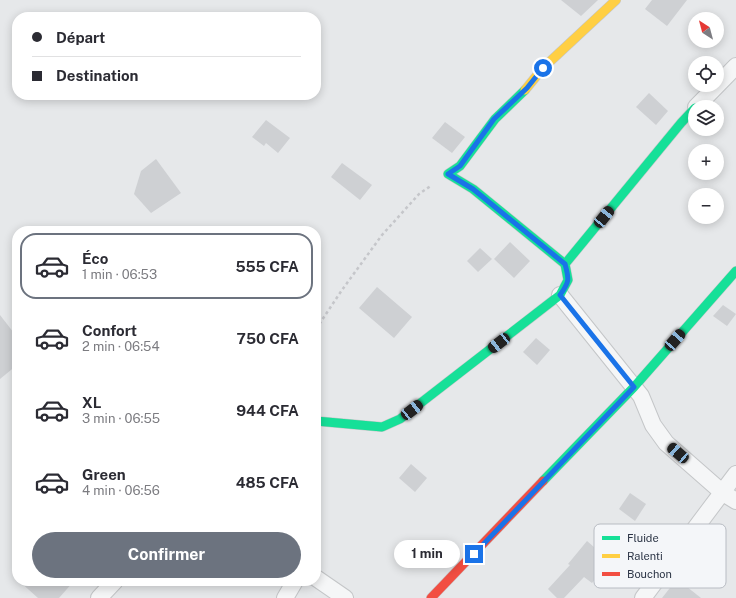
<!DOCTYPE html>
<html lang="fr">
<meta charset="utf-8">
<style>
body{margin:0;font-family:"Public Sans",sans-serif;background:#f2f2f3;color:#2b2b33;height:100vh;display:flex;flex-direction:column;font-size:15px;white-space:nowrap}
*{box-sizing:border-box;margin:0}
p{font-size:13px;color:#7c7c81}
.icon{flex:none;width:22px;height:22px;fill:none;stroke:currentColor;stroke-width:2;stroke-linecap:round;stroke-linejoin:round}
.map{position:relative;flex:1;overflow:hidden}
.drawer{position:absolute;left:12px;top:226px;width:309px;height:360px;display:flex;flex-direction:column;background:#fff;border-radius:16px;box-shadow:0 2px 10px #0003}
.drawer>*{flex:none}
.banner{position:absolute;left:12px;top:12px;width:309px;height:88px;border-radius:16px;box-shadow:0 2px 10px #0003;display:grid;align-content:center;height:88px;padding:0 20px;background:#fff}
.needle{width:26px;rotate:324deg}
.tools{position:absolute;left:688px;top:12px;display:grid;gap:8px}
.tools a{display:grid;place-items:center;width:36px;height:36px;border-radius:50%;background:#fff;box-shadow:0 2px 10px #0003;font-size:20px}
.end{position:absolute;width:18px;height:18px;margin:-9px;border:5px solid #1a73e8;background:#fff;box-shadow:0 0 0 2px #fff}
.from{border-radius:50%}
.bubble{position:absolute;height:28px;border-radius:14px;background:#fff;box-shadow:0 2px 10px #0003;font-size:13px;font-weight:700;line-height:28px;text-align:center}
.car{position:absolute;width:12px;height:24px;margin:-12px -6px;border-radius:5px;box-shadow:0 0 3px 1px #0007;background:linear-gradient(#222 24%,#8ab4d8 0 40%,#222 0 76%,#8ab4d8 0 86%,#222 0)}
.banner b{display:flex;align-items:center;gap:14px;height:38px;font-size:15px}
.banner b+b{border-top:1px solid #e1e1e2}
.banner i{width:10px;height:10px;background:#2b2b33}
ul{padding:7px 0 0;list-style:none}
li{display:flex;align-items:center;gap:12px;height:66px;margin:0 8px 6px;padding:0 12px;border:2px solid transparent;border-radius:16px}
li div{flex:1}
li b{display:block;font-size:15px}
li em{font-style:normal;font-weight:700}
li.current{border-color:#6c737f}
li>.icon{width:36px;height:36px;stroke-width:1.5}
.button{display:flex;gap:8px;margin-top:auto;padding:8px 20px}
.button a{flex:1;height:46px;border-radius:24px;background:#6c737f;color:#fff;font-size:16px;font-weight:700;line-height:46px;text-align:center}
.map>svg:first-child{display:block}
</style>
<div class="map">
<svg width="736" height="598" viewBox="0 0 736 598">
<rect width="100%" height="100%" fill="#e6e8ea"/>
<g fill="#ced0d3">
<path d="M561 0H598L581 16Z"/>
<path d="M652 0H687L667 26 645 9Z"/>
<path d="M649 93 668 111 656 125 636 107Z"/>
<path d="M266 120 290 138 278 153 266 143 264 146 252 137Z"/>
<path d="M445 122 465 137 452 153 432 138Z"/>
<path d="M156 159 181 193 151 213 134 194 141 171Z"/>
<path d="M342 163 372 185 360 200 331 177Z"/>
<path d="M510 242 530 261 514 278 494 259Z"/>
<path d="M480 248 492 259 478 272 467 261Z"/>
<path d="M377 287 412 317 394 338 359 308Z"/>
<path d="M723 305 736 314 727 326 713 316Z"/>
<path d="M0 315 17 337V365L0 379Z"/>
<path d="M536 338 550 350 537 365 523 352Z"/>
<path d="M411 464 427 478 415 492 399 478Z"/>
<path d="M630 493 646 504 635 521 619 509Z"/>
<path d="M587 541 610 561 592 583 584 577 564 598H557L548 589 570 565 568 564Z"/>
<path d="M677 579 701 598H662Z"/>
<path d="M19 581H74L59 598H38Z"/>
</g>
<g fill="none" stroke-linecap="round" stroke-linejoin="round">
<defs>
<g id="street">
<path d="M696 107 736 66"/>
<path d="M560 295 641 396 653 425 666 443 723 493 736 501"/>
<path d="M316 578 345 598"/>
<path d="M99 598 115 581"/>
<path d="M285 598 295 581"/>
<path d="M643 598 736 474"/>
</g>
<g id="fast">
<path d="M525 90 495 119 460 166 448 174 473 189 565 264"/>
<path d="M316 421 382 427 400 419 560 295 568 280 565 264 681 123 695 108"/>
<path d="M543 481 634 387 736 271"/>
</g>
<path id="slow" d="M525 90 543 68 616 0"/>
<path id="jam" d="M431 598 543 481"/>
</defs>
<use href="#street" stroke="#c4c6c8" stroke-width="18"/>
<use href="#fast" stroke="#c4c6c8" stroke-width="10"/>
<use href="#slow" stroke="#c4c6c8" stroke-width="10"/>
<use href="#jam" stroke="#c4c6c8" stroke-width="10"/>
<path stroke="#c5c6ca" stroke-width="2.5" stroke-dasharray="3 3" stroke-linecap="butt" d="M316 329 342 290 382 235 419 194 432 185"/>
<use href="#street" stroke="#f5f6f7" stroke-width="16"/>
<use href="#fast" stroke="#16e098" stroke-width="9"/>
<use href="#slow" stroke="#ffcf43" stroke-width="9"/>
<use href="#jam" stroke="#f24e42" stroke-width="9"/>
</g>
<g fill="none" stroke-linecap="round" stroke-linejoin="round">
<path stroke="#1a73e8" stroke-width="5" d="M474 554 634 387 560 295C570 281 569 279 565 264L473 189 448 174 460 166 494 119 527 88 543 68"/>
</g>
<rect x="594" y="524" width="132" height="64" rx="6" fill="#f4f6f9" stroke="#b8bcc3" stroke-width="1"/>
<rect x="602" y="536" width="18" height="4" fill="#16e098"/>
<rect x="602" y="554" width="18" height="4" fill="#ffcf43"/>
<rect x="602" y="572" width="18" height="4" fill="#f24e42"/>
<g font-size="11" fill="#2b3445">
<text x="627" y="542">Fluide</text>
<text x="627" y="560">Ralenti</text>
<text x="627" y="578">Bouchon</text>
</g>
</svg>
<div class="tools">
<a><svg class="needle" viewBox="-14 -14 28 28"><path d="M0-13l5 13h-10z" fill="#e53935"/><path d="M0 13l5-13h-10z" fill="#7c7c81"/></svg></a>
<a><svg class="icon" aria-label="locate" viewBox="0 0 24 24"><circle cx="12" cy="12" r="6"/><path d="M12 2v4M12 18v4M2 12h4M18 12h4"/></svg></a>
<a><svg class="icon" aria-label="layers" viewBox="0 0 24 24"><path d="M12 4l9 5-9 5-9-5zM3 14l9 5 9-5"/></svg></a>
<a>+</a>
<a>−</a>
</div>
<i class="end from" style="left:543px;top:68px"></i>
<i class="end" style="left:474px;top:554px"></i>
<div class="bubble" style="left:394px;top:540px;width:66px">1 min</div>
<i class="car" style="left:604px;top:217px;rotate:39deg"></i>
<i class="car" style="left:675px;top:340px;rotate:41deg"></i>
<i class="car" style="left:499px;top:343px;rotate:232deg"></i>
<i class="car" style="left:412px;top:410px;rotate:52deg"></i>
<i class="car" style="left:678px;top:453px;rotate:311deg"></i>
<div class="banner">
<b><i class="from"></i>Départ</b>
<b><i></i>Destination</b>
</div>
<section class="drawer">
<ul>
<li class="current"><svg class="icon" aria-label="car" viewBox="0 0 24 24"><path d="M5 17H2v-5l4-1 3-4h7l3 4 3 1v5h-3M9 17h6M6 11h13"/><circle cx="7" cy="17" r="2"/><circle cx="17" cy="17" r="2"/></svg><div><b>Éco</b><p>1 min · 06:53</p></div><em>555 CFA</em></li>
<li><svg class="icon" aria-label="car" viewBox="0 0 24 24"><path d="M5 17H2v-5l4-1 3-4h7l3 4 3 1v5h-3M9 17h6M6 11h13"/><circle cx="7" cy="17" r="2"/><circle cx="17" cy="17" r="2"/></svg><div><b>Confort</b><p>2 min · 06:54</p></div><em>750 CFA</em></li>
<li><svg class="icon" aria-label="car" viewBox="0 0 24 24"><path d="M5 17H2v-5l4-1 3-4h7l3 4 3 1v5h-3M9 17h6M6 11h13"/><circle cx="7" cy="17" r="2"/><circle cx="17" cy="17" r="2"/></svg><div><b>XL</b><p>3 min · 06:55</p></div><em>944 CFA</em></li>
<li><svg class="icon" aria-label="car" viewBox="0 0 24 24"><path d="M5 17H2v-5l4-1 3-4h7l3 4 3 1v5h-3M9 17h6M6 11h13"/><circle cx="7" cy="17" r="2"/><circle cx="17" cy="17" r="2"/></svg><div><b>Green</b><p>4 min · 06:56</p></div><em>485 CFA</em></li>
</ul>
<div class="button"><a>Confirmer</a></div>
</section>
</div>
